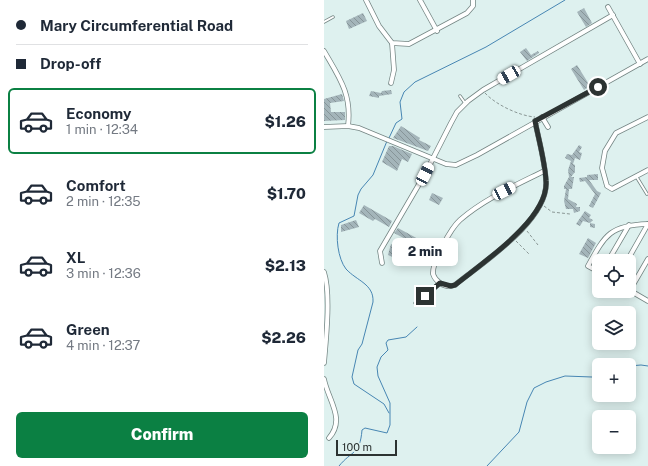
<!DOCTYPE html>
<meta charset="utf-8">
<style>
body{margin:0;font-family:"Public Sans",sans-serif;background:#f6f6f7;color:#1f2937;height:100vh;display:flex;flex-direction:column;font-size:15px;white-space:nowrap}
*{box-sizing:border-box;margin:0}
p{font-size:13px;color:#747a83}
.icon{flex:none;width:22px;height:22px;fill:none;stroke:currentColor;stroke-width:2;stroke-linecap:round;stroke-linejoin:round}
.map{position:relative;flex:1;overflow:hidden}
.panel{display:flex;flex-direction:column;background:#fff;width:324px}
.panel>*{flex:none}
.banner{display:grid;align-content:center;height:88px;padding:0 16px;background:#fff}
.controls{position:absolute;left:268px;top:254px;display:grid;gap:8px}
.controls a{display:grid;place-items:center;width:44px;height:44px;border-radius:6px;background:#fff;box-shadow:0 2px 10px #0003;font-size:20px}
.scale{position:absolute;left:12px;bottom:10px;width:61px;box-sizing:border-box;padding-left:4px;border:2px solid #2c3332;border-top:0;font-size:11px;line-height:14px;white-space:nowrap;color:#2c3332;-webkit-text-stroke:3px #def1ef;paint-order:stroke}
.end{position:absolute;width:18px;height:18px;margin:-9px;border:5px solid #2c3332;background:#fff;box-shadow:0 0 0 2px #fff}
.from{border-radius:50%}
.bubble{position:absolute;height:28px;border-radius:6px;background:#fff;box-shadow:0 2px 10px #0003;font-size:13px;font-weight:800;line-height:28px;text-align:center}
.car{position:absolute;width:12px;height:24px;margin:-12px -6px;border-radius:5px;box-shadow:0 0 3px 1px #0007;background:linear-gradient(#fff 24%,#345 0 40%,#fff 0 76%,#345 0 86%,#fff 0)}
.banner b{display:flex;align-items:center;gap:14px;height:38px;font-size:15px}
.banner b+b{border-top:1px solid #e0e1e3}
.banner i{width:10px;height:10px;background:#1f2937}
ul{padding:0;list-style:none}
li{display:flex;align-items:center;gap:12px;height:66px;margin:0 8px 6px;padding:0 8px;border:2px solid transparent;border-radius:6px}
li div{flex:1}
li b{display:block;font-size:15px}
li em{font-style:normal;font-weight:800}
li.selected{border-color:#0b8043}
li>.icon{width:36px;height:36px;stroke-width:1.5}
.cta{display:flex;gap:8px;margin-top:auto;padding:8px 16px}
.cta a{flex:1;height:46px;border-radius:6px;background:#0b8043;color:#fff;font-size:16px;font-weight:800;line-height:46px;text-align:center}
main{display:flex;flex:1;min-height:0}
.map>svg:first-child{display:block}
</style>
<main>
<section class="panel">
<div class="banner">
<b><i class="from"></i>Mary Circumferential Road</b>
<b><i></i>Drop-off</b>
</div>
<ul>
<li class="selected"><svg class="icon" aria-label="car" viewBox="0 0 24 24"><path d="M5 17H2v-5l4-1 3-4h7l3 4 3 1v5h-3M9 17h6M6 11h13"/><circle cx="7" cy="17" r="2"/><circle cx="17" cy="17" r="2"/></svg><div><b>Economy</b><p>1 min · 12:34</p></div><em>$1.26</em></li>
<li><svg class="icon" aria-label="car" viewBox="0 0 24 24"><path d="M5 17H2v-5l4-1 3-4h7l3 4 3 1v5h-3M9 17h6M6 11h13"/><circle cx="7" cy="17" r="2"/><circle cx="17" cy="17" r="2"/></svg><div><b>Comfort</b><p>2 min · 12:35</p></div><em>$1.70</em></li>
<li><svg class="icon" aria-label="car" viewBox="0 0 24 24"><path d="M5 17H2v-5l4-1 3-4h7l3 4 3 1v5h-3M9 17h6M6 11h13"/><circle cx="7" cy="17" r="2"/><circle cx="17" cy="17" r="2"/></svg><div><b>XL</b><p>3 min · 12:36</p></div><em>$2.13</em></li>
<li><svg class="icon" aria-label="car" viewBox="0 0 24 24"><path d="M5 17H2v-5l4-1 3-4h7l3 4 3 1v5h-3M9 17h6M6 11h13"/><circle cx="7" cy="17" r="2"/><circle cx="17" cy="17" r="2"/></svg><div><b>Green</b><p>4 min · 12:37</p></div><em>$2.26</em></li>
</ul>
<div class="cta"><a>Confirm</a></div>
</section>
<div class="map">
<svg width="324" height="466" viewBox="0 0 324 466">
<defs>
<pattern id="building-back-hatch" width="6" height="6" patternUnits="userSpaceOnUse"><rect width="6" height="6" fill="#a4b5ba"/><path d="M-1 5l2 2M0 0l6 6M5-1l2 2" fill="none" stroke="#869498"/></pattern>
</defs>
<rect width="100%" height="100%" fill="#def1ef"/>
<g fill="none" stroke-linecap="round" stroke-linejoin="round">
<g stroke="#4786b3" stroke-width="1">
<path d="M65 138 72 123 78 119 76 102 80 92 91 82 162 47 241 0"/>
<path d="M63 141 49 175 37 189 34 195 30 216 15 223C11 236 14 259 22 269 33 281 50 284 49 302L38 344 34 350 28 377 30 384 60 404 65 413"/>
<path d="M305 366 317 365 324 366"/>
<path d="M15 466C28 450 36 455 38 430L41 428 63 433 66 425V403L54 376 53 367 57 357 64 350 62 343 64 340 82 337 93 327"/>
<path d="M163 466 195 432 203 402 210 388 222 382 241 376 268 377 275 375"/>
</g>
</g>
<g fill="url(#building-back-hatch)">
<path d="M260 8 268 23 262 27 253 12Z"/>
<path d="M39 13 43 21 25 29 22 21Z"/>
<path d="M202 48 207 55 214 51 215 53 203 61 196 52Z"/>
<path d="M253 65 266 86 260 90 247 69Z"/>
<path d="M67 90 68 94 55 96V98L45 96 47 91 57 93 58 91Z"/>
<path d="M18 94 20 101 6 103 7 112H21V120L0 121V99Z"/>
<path d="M77 126 96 138 95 140 107 146 104 151 69 138Z"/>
<path d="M255 145 258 147 255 152 258 153 256 160 251 158 249 164 251 165V172L247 177H250L248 189H245L244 199 253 204 252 207H256V211L250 213 249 209H242L240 201 242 189H240V186L245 177 244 170 247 161 241 158 243 154 248 155Z"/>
<path d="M65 146H69L88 154 84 162 78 159 73 171 58 162Z"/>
<path d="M274 174V180H265L273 191 277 193 269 208 265 206 271 194 261 181 256 182 255 178 263 177V175Z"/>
<path d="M108 193 119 198 115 205 105 200Z"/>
<path d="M40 205 68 221 65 227 51 219 49 221 35 213Z"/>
<path d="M261 211 267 215 265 218 269 220 266 223 271 224V228L266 227V223L259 221 256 226 252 224Z"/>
<path d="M32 220 35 227 17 232V225Z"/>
<path d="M74 228 96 240 93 245 70 233Z"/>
<path d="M264 238 272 243 264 258 255 254Z"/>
<path d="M67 244 82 251 77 261 64 255Z"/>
</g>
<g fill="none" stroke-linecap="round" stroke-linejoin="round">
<defs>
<g id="service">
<path d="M0 22 9 17"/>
<path d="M136 96 141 103"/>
<path d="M312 176 323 194"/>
<path d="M91 303 115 283"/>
</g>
<g id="minor">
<path d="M42 0 55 26 68 43 85 44 143 13 149 6V0"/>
<path d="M96 0 113 31"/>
<path d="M284 7 316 64"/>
<path d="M0 51C15 77 28 94 24 126"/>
<path d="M67 83 70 70 68 43"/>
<path d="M218 117 224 127"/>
<path d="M324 117 292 133 281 151 278 168 283 186 288 189 324 170"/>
<path d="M211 121C215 141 221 162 222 181 225 220 158 263 131 285 126 287 120 286 116 283 113 281 110 277 109 274 108 262 127 228 136 220 160 199 192 185 220 171"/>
<path d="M0 127 24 126 35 128 122 164 132 165 153 155 324 59"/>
<path d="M284 261 305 225"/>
<path d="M303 261 324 224"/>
<path d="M58 263 56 251 101 174 127 123 133 112 144 101 159 90 289 15"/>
<path d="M0 272C7 294 2 340 0 363"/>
<path d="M275 272 264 266C281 235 286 225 324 224"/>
<path d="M305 290 324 301"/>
<path d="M306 290 324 259"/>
<path d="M0 379C4 400 22 419 5 438"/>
</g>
</defs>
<use href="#service" stroke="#748583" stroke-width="3.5"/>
<use href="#minor" stroke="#748583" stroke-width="5.5"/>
<g stroke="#8a9795" stroke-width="1" stroke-dasharray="3 2" stroke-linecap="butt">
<path d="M161 93C172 105 196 116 211 117"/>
<path d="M220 206 228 212 246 214"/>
<path d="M203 231 214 245"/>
<path d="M192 241 206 255"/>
</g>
<use href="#service" stroke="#fff" stroke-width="2"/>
<use href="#minor" stroke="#fff" stroke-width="4"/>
</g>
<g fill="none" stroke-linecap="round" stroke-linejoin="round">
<path stroke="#2c3332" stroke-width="5" d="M101 296 116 283 127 286 131 285C158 263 225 219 222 181 221 162 215 141 211 121L274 87"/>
</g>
</svg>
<div class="controls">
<a><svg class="icon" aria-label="locate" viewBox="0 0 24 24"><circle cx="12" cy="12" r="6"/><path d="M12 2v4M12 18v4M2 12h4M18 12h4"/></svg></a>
<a><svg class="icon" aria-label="layers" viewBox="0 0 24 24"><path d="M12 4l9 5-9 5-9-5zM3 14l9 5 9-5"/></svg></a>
<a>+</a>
<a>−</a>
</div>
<div class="scale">100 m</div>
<i class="end from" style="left:274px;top:87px"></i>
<i class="end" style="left:101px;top:296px"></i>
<div class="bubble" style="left:68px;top:238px;width:66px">2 min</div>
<i class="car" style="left:185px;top:75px;rotate:240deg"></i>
<i class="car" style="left:101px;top:174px;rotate:27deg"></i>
<i class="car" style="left:180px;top:191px;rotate:63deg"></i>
</div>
</main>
